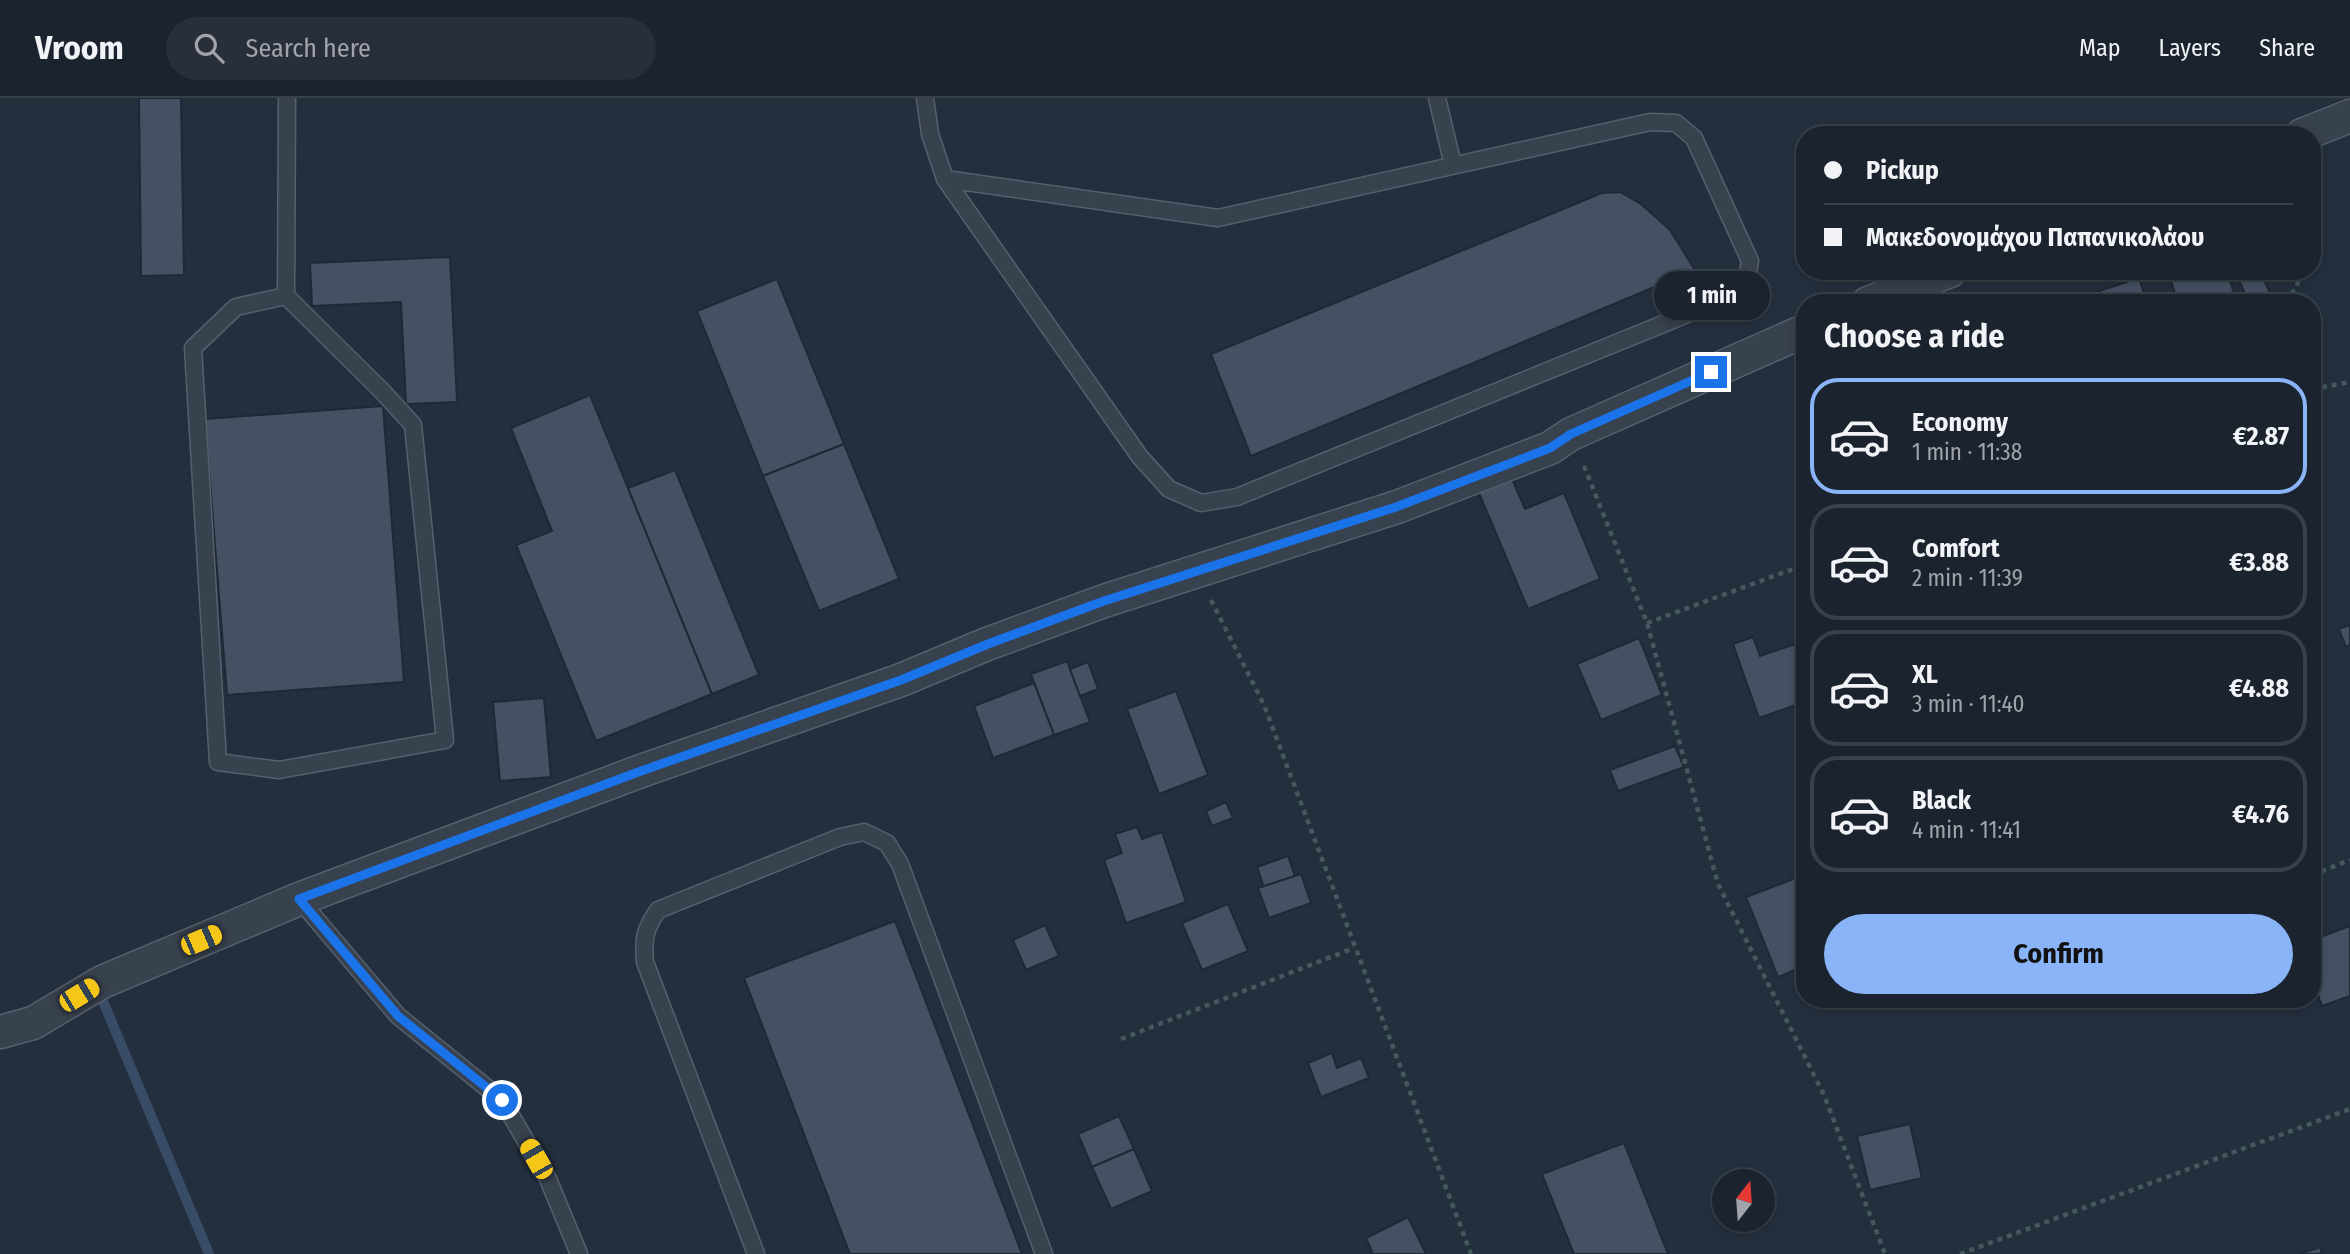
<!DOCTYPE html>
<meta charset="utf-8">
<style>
body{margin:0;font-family:"Fira Sans Condensed",sans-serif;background:#282f3a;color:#f1f3f6;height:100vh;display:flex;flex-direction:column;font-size:26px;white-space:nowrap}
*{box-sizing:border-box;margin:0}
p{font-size:23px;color:#a0a4aa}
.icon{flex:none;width:38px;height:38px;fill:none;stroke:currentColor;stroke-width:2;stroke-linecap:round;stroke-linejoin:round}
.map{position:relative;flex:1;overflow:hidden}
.drawer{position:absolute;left:1796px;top:196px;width:525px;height:714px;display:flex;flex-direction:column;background:#1b232e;border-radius:28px;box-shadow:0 4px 10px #0003,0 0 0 2px #39404a}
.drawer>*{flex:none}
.guide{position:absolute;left:1796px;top:28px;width:525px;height:154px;border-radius:28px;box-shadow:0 4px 10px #0003,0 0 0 2px #39404a;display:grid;align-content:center;height:154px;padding:0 28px;background:#1b232e}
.needle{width:46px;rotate:17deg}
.fabs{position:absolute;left:1712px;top:1071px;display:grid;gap:14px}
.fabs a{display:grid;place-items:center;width:63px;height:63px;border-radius:50%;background:#1b232e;box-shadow:0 4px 10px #0003,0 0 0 2px #39404a;font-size:35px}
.end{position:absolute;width:32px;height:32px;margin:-16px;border:9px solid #1a73e8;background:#fff;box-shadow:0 0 0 4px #fff}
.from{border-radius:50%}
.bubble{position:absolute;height:49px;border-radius:24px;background:#1b232e;box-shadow:0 4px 10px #0003,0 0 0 2px #39404a;font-size:23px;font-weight:700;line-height:49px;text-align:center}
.car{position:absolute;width:21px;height:42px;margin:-21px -10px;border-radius:9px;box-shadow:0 0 5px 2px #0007;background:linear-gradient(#f5c518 24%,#345 0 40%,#f5c518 0 76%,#345 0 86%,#f5c518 0)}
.guide b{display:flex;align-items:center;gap:24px;height:66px;font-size:26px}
.guide b+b{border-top:2px solid #39404a}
.guide i{width:18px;height:18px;background:#f1f3f6}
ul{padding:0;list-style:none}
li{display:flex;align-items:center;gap:21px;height:116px;margin:0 14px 10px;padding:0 14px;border:4px solid #39404a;border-radius:28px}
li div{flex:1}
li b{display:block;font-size:26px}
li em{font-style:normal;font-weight:700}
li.selected{border-color:#8ab4f8}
li>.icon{width:63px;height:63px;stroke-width:1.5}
h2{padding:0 28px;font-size:32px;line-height:84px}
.primary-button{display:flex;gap:14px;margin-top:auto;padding:14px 28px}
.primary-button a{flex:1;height:80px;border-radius:42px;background:#8ab4f8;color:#111;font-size:28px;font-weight:700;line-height:80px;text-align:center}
header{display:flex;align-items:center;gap:42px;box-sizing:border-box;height:98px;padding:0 35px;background:#1b232e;border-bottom:2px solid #39404a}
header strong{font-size:33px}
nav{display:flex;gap:38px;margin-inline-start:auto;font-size:24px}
.search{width:490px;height:63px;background:#282f3a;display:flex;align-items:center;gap:18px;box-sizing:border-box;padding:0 24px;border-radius:38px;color:#a0a4aa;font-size:26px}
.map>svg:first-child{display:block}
</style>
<header>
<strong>Vroom</strong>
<div class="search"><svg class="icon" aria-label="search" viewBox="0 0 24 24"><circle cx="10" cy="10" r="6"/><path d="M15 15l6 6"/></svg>Search here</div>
<nav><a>Map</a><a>Layers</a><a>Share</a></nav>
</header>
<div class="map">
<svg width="2350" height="1156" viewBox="0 0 2350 1156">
<rect width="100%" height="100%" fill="#242f3e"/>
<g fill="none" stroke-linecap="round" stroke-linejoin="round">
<path stroke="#394c67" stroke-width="10" d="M102 901 209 1156"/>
</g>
<g fill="#455162" stroke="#1f2835" stroke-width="2">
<path d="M139 0H181L184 177 141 178Z"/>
<path d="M1620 94 1641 106 1670 132 1695 172 1251 358 1211 256 1602 95Z"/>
<path d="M450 159 457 304 406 306 401 204 312 208 310 165Z"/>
<path d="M2168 173H2227L2237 205H2178Z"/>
<path d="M2260 173 2270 195 2249 204 2235 174Z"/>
<path d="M2139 180 2147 205H2063Z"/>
<path d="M777 181 844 346 763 378 697 213Z"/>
<path d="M590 297 712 596 596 643 516 447 552 433 511 330Z"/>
<path d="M383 308 404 584 227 597 205 321Z"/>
<path d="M844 346 899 481 819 513 763 378Z"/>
<path d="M1507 369 1525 411 1564 395 1600 481 1528 511 1474 383Z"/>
<path d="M675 372 759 577 712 596 628 390Z"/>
<path d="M2312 400 2318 417 2312 419Z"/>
<path d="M2350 527V547L2346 549 2339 531Z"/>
<path d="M1753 539 1760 558 1804 543V604L1759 620 1733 546Z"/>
<path d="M1639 540 1662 597 1601 622 1577 566Z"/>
<path d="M1067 563 1090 624 1054 637 1031 576Z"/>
<path d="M1088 564 1098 591 1080 598 1070 571Z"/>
<path d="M1034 585 1054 637 993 660 974 608Z"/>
<path d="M1176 593 1208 677 1159 696 1127 611Z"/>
<path d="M544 600 551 679 500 683 493 604Z"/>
<path d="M1675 648 1684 669 1618 693 1610 672Z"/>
<path d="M1226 704 1233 720 1212 728 1206 713Z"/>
<path d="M1137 729 1142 741 1162 734 1186 804 1126 825 1104 762 1122 755 1115 736Z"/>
<path d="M1288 758 1295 778 1264 789 1257 769Z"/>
<path d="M1301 776 1311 805 1269 820 1258 790Z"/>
<path d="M1804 777V868L1778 879 1746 799Z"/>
<path d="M1228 806 1248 853 1202 872 1182 825Z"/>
<path d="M895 823 1022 1156H850L744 880Z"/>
<path d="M1045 827 1059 858 1026 872 1013 842Z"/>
<path d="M2350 828V898L2322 908 2312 881V842Z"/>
<path d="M1332 955 1337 970 1361 960 1369 980 1321 999 1308 965Z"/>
<path d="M1119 1018 1134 1051 1092 1069 1078 1036Z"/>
<path d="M1910 1026 1922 1080 1870 1092 1857 1038Z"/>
<path d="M1624 1045 1668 1156H1574L1542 1076Z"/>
<path d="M1134 1051 1152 1093 1111 1111 1092 1069Z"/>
<path d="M1408 1119 1426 1156H1373L1366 1140Z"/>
<path d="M2320 1149 2322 1156H2300Z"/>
</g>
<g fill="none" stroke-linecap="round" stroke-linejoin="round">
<defs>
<g id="lane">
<path d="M925 0 930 36 945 81 1140 359 1169 391 1201 405 1237 399 1727 200 1746 186 1750 163 1694 40 1676 25 1650 24 1218 120 945 81"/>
<path d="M1437 0 1453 67"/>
<path d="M286 198 236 209 193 250 218 664 279 672 445 642 413 327 383 294 286 198 287 0"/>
<path d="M299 801 398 918 502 1002 548 1081 579 1156"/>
<path d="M756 1156 645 864C643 840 645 831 658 812L840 739 864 734 887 745 900 766 1044 1156"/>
</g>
<g id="street">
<path d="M2302 37 2350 18"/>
<path d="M1868 205 1950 173"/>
<path d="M0 934 33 925 102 884 299 801 641 673 901 582 987 546 1104 503 1397 409 1550 350 1571 336 1804 233"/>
</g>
</defs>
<use href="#lane" stroke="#565f6c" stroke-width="19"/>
<use href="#street" stroke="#565f6c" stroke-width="35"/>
<g stroke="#44595c" stroke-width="4.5" stroke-dasharray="5 5" stroke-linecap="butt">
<path d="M2287 205 2304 173"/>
<path d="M2312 291 2350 284"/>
<path d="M1584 368 1647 525 1718 786 1824 997 1885 1156"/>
<path d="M1211 502 1264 607 1471 1156"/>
<path d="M1647 525 1804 467"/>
<path d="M2312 777 2350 762"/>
<path d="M1121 941 1354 850"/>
<path d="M1960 1156 2350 1011"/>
</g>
<use href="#lane" stroke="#38414e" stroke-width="16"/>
<use href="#street" stroke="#38414e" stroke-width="32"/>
</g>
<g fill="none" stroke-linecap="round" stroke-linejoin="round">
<path stroke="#1a73e8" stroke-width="9" d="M502 1002 398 918 299 801 641 673 901 582 988 546 1104 503 1396 409 1550 350 1571 336 1711 274"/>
</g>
</svg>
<div class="fabs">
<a><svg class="needle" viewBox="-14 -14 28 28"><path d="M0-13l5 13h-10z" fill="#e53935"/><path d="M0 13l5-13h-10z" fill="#a0a4aa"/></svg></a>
</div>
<i class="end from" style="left:502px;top:1002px"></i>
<i class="end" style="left:1711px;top:274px"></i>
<div class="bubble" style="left:1654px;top:173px;width:116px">1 min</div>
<i class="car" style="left:201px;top:842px;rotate:67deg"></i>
<i class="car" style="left:79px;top:897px;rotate:59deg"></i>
<i class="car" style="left:536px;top:1061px;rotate:330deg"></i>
<div class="guide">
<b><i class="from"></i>Pickup</b>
<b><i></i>Μακεδονομάχου Παπανικολάου</b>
</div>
<section class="drawer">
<h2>Choose a ride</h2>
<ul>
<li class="selected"><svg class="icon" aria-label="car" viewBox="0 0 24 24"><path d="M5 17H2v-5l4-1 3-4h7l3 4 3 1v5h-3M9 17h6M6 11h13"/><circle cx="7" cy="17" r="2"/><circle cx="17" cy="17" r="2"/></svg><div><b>Economy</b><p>1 min · 11:38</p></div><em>€2.87</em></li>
<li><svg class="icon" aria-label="car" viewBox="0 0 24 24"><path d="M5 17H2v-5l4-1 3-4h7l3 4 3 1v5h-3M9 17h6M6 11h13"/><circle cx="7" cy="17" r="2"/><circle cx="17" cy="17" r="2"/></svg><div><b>Comfort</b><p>2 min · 11:39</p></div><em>€3.88</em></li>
<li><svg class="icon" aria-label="car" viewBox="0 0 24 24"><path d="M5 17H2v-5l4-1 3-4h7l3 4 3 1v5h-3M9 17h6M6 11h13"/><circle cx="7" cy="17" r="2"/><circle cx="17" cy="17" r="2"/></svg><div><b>XL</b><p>3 min · 11:40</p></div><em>€4.88</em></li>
<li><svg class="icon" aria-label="car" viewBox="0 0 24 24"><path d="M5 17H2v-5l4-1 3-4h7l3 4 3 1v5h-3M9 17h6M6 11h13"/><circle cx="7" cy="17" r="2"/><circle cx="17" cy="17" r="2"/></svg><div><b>Black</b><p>4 min · 11:41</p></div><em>€4.76</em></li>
</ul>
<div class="primary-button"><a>Confirm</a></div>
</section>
</div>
